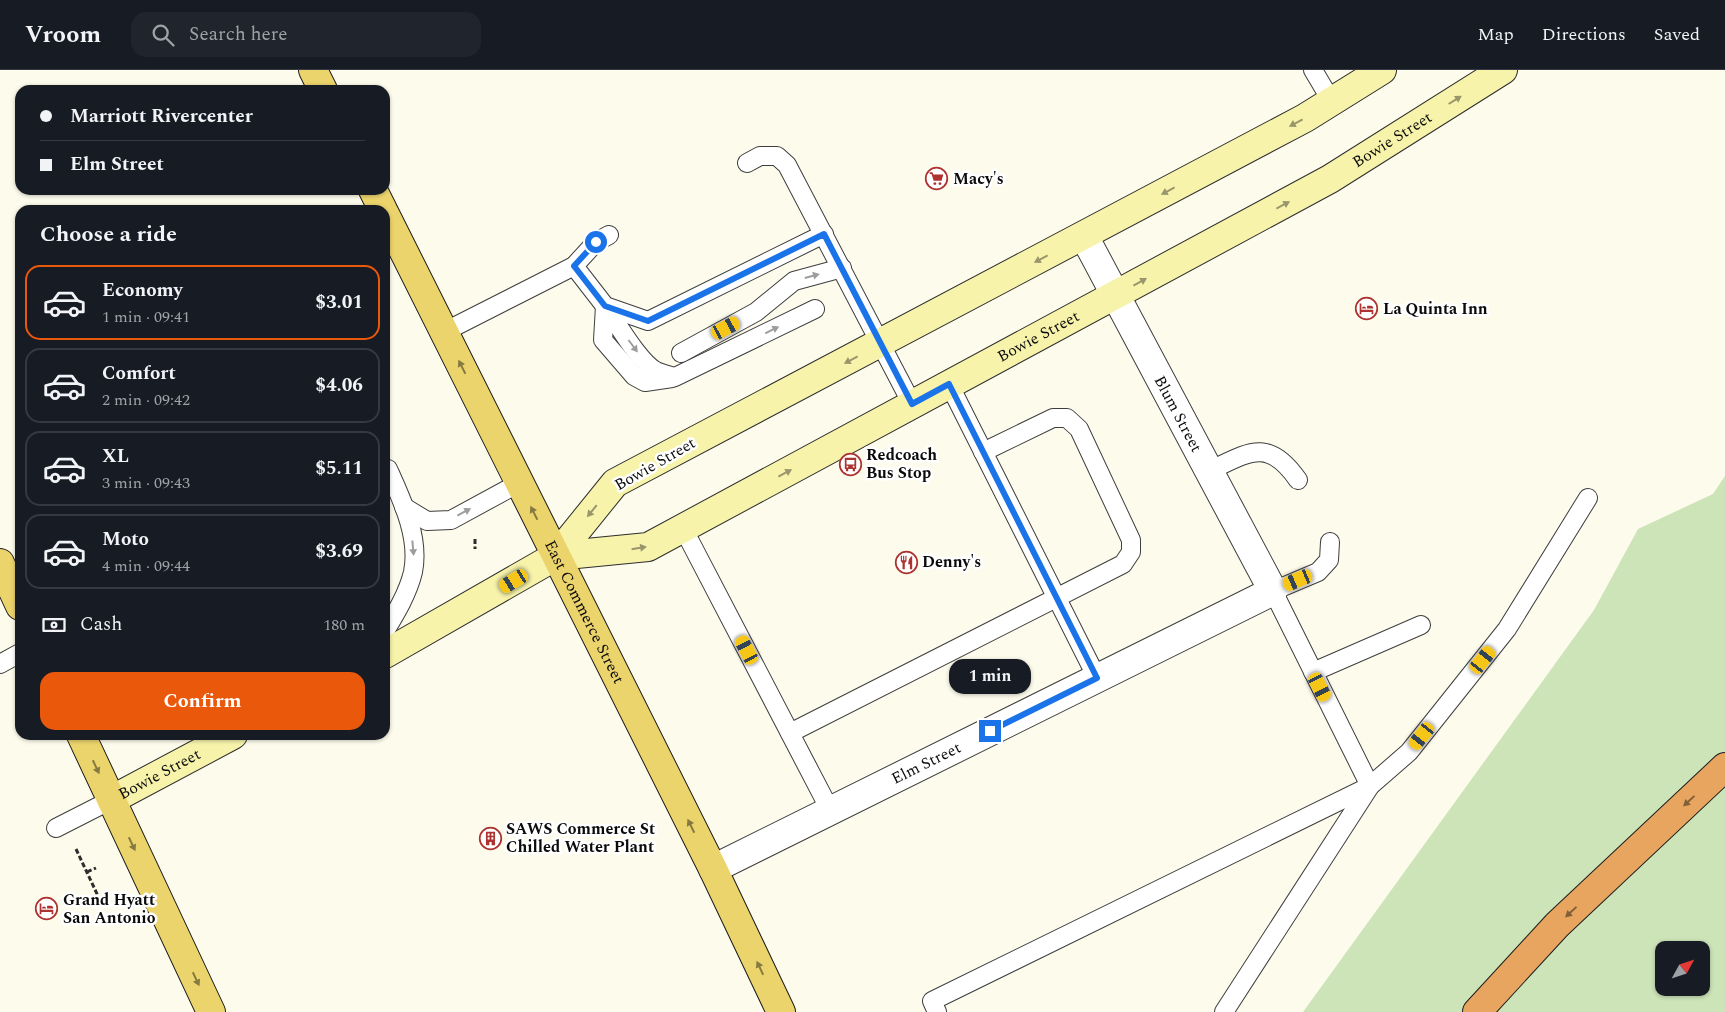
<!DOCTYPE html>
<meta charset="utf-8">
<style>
body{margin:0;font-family:Spectral,serif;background:#20242c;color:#f1f3f6;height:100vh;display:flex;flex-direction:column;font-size:19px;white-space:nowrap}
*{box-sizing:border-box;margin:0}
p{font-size:16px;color:#9ea1a6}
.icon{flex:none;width:28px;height:28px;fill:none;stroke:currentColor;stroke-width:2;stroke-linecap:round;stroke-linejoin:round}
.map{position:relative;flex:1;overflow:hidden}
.side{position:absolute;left:15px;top:135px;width:375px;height:535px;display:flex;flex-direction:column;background:#171b24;border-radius:15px;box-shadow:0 1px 4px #0004}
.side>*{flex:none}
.top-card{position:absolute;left:15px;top:15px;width:375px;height:110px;border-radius:15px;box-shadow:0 1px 4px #0004;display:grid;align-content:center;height:110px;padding:0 25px;background:#171b24}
.needle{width:32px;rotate:50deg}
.controls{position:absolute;left:1655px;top:871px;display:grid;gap:10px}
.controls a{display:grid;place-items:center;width:55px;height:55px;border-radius:10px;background:#171b24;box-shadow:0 1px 4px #0004;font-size:25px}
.end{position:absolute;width:22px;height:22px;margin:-11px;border:6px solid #1a73e8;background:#fff;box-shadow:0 0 0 2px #fff}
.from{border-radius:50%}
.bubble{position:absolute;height:35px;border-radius:15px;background:#171b24;box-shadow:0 1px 4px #0004;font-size:16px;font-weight:700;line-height:35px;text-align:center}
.car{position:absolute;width:15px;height:30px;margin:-15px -8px;border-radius:6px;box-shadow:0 0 4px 1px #0007;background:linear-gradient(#f5c518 24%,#345 0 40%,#f5c518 0 76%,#345 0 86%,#f5c518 0)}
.top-card b{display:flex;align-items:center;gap:18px;height:48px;font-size:19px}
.top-card b+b{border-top:1px solid #363941}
.top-card i{width:12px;height:12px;background:#f1f3f6}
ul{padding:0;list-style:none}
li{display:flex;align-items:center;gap:15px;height:75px;margin:0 10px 8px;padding:0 15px;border:2px solid #363941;border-radius:15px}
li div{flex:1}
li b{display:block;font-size:19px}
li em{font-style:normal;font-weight:700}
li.active{border-color:#ea580c}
li>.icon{width:45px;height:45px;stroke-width:1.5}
h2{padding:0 25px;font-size:22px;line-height:60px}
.pay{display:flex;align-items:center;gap:12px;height:55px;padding:0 25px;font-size:19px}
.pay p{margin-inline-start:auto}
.action{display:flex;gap:10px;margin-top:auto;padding:10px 25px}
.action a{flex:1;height:58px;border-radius:15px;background:#ea580c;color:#fff;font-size:20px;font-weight:700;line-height:58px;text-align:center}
header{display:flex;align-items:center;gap:30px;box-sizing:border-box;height:70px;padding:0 25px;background:#171b24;border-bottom:1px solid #363941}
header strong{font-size:24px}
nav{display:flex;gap:28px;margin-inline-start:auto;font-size:18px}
.search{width:350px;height:45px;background:#20242c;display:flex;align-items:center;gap:12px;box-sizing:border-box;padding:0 18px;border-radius:15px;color:#9ea1a6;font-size:19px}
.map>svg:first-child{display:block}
</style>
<header>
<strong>Vroom</strong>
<div class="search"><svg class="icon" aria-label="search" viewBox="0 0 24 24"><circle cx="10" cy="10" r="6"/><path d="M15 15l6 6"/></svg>Search here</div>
<nav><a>Map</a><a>Directions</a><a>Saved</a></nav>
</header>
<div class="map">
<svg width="1725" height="942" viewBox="0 0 1725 942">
<rect width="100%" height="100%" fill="#fdfbeb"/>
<path fill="#cce4b8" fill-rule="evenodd" d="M1725 406V942H1303L1594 540 1638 459 1713 424ZM1664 880H1701V918H1664Z"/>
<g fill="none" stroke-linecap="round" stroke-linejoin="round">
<defs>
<g id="lane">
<path d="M1313 0 1332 32"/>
<path d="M747 93 760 86H777L787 95 912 334"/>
<path d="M574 196 605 236 648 251 824 164"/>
<path d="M605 236C617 253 639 292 656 301 662 304 669 305 675 307L815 239"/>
<path d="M605 236 603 270 634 306 645 312 672 308"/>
<path d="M444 262 574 196 596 172 609 165"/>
<path d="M681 283 756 242 794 211 842 198"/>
<path d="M949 314 1097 608"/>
<path d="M1209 401C1249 382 1268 367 1298 410"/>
<path d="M404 437 427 451 451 450 519 413"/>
<path d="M683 458 830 740"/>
<path d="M385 561C396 543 408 523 413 502 420 467 402 430 388 399"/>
<path d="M0 594 20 583"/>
<path d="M1313 602 1421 555"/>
<path d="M790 663 1123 494 1131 482V470L1079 359 1067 348H1053L983 382"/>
<path d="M56 758 111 730"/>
<path d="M937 942 932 931 1370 716 1409 682 1507 559 1588 428"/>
<path d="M1224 942 1370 716 1273 521 1318 502 1329 490 1330 472"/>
</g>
<g id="street">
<path id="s1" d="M713 799 1273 521 1084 166"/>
</g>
<g id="secondary">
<path id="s2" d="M556 486 648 477 1330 109 1503 0"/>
<path d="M385 584 556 486 615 413 1305 48 1382 0"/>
<path id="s3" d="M111 730 233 665"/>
</g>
<g id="primary">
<path d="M313 0 323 20"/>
<path d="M373 120 383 140"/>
<path id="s4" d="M385 144 713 799 781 942"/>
<path d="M0 493 20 536"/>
<path d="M81 665 211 942"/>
</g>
<path id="highway" d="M1477 942 1557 855 1725 697"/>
</defs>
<use href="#lane" stroke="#3e3e3e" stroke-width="20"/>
<use href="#street" stroke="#3e3e3e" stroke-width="30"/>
<use href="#secondary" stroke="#2d2d2d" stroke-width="30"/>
<use href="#primary" stroke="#1c1c1c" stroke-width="30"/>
<use href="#highway" stroke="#1c1c1c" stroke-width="30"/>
<g stroke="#2d2d2d" stroke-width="3" stroke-dasharray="5 2.5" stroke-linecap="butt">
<path d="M475 469V479"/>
<path d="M76 779 98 826"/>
<path d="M87 802 96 798"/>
</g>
<use href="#lane" stroke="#fff" stroke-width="18"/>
<use href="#street" stroke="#fff" stroke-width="28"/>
<use href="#secondary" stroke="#f7f3ab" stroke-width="28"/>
<use href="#primary" stroke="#ecd46c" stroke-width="28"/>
<use href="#highway" stroke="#e7a55f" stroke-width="28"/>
</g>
<defs><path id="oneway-solid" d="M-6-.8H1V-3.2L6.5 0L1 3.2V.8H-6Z" transform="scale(1.25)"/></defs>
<g fill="#99966b">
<use href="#oneway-solid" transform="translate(1455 30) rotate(-32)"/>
<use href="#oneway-solid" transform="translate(1296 53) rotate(152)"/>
<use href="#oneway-solid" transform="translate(1168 121) rotate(152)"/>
<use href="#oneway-solid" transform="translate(1283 135) rotate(-28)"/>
<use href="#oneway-solid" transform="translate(1041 189) rotate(152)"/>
<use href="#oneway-solid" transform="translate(1140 212) rotate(-29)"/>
<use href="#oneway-solid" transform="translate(851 290) rotate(152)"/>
<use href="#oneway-solid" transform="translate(785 403) rotate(-28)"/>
<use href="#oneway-solid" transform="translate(592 441) rotate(129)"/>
<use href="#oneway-solid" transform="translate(639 478) rotate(-9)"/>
</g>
<g fill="#9d9d9d">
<use href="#oneway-solid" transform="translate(812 206) rotate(-15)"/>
<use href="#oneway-solid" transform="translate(772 260) rotate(-26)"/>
<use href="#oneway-solid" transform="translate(633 276) rotate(53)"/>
<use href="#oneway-solid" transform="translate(464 442) rotate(-28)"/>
<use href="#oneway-solid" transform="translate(413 478) rotate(85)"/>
</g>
<g fill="#877a40">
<use href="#oneway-solid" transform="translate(462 297) rotate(-117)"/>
<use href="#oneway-solid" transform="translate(534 443) rotate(-117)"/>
<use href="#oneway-solid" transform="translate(96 697) rotate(65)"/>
<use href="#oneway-solid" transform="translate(691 756) rotate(-116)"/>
<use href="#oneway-solid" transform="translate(132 774) rotate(65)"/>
<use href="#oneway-solid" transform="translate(760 898) rotate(-115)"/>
<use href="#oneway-solid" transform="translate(196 909) rotate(65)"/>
</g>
<g fill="#846039">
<use href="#oneway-solid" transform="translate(1689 731) rotate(137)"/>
<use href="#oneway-solid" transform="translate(1571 842) rotate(137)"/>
</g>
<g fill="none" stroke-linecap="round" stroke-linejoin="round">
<path stroke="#1a73e8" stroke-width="6" d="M596 172 574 196 605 236 648 251 824 164 912 334 949 314 1097 608 990 661"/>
</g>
<defs>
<symbol id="supermarket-ring" viewBox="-11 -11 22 22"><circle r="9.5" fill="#fff" stroke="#ad3230" stroke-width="1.5"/><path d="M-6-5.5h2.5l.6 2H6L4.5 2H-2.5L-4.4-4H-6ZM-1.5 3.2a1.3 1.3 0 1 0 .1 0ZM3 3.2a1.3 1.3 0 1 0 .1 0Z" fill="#ad3230"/></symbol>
<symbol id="hotel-ring" viewBox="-11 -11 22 22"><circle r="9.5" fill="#fff" stroke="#ad3230" stroke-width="1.5"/><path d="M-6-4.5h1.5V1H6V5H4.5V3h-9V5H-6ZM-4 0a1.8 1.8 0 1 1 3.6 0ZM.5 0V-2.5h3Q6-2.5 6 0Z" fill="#ad3230"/></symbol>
<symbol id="bus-ring" viewBox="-11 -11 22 22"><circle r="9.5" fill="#fff" stroke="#ad3230" stroke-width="1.5"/><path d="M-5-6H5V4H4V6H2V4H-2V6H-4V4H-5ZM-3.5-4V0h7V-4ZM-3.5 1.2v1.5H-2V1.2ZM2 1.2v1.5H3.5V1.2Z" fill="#ad3230"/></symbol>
<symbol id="restaurant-ring" viewBox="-11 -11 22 22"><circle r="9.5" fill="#fff" stroke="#ad3230" stroke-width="1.5"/><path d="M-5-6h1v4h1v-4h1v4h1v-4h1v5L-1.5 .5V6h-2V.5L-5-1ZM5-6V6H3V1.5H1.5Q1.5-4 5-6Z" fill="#ad3230"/></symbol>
<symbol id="building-ring" viewBox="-11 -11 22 22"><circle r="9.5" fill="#fff" stroke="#ad3230" stroke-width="1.5"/><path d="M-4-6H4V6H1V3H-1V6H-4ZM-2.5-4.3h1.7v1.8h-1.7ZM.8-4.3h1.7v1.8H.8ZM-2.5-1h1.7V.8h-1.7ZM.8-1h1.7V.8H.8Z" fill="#ad3230"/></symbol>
</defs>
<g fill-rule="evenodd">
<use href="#supermarket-ring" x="924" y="96" width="25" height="25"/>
<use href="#hotel-ring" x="1354" y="226" width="25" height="25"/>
<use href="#bus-ring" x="838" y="382" width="25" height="25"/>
<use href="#restaurant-ring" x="894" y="480" width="25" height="25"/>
<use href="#building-ring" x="478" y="756" width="25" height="25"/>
<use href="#hotel-ring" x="34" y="826" width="25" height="25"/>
</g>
<g text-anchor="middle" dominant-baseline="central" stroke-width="5" stroke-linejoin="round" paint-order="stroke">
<g font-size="16" fill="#0b0b0b" stroke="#fff">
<text stroke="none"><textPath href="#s2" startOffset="941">Bowie Street</textPath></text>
<text stroke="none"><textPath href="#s2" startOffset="536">Bowie Street</textPath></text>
<text transform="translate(1178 344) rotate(62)">Blum Street</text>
<text transform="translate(655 394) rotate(-30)">Bowie Street</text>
<text stroke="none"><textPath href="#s4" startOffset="445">East Commerce Street</textPath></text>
<text stroke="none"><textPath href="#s1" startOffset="238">Elm Street</textPath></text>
<text stroke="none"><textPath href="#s3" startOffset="55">Bowie Street</textPath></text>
</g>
<g font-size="16" font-weight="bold" fill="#0b0b0b" stroke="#fff" text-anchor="start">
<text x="953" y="109">Macy's</text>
<text x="1383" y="239">La Quinta Inn</text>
<text x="866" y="385">Redcoach<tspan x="866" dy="18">Bus Stop</tspan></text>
<text x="922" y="492">Denny's</text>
<text x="506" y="759">SAWS Commerce St<tspan x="506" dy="18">Chilled Water Plant</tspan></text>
<text x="63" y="830">Grand Hyatt<tspan x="63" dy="18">San Antonio</tspan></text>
</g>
</g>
</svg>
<div class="controls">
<a><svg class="needle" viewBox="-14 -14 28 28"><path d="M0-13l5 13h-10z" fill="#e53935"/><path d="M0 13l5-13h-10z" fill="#9ea1a6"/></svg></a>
</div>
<i class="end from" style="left:596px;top:172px"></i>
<i class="end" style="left:990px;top:661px"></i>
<div class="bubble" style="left:949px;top:589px;width:82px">1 min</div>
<i class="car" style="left:726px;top:258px;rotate:62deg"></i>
<i class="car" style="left:1298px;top:510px;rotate:247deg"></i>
<i class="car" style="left:514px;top:511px;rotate:239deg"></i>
<i class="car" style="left:747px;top:580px;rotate:332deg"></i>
<i class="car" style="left:1483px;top:590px;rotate:39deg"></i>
<i class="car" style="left:1320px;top:617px;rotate:153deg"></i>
<i class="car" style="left:1422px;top:666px;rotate:219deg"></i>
<div class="top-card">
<b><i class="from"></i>Marriott Rivercenter</b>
<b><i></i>Elm Street</b>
</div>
<section class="side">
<h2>Choose a ride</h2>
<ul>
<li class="active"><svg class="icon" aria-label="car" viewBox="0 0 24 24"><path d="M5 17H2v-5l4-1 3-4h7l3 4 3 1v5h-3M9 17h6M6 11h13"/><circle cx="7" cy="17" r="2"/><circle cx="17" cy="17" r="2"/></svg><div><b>Economy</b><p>1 min · 09:41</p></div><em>$3.01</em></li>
<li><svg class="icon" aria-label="car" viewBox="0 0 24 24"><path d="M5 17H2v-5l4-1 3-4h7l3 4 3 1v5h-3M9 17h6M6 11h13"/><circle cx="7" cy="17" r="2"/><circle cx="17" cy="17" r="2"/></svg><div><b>Comfort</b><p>2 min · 09:42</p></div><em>$4.06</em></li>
<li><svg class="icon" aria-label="car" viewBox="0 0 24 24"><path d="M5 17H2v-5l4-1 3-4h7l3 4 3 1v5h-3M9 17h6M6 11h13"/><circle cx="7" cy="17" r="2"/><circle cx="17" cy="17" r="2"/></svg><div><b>XL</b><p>3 min · 09:43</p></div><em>$5.11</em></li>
<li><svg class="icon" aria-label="car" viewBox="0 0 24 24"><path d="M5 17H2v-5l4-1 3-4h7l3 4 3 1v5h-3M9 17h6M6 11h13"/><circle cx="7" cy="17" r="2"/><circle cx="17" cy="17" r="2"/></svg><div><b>Moto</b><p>4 min · 09:44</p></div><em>$3.69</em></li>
</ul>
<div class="pay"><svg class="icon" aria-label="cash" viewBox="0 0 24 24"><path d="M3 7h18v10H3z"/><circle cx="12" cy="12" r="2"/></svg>Cash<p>180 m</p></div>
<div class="action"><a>Confirm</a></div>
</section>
</div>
